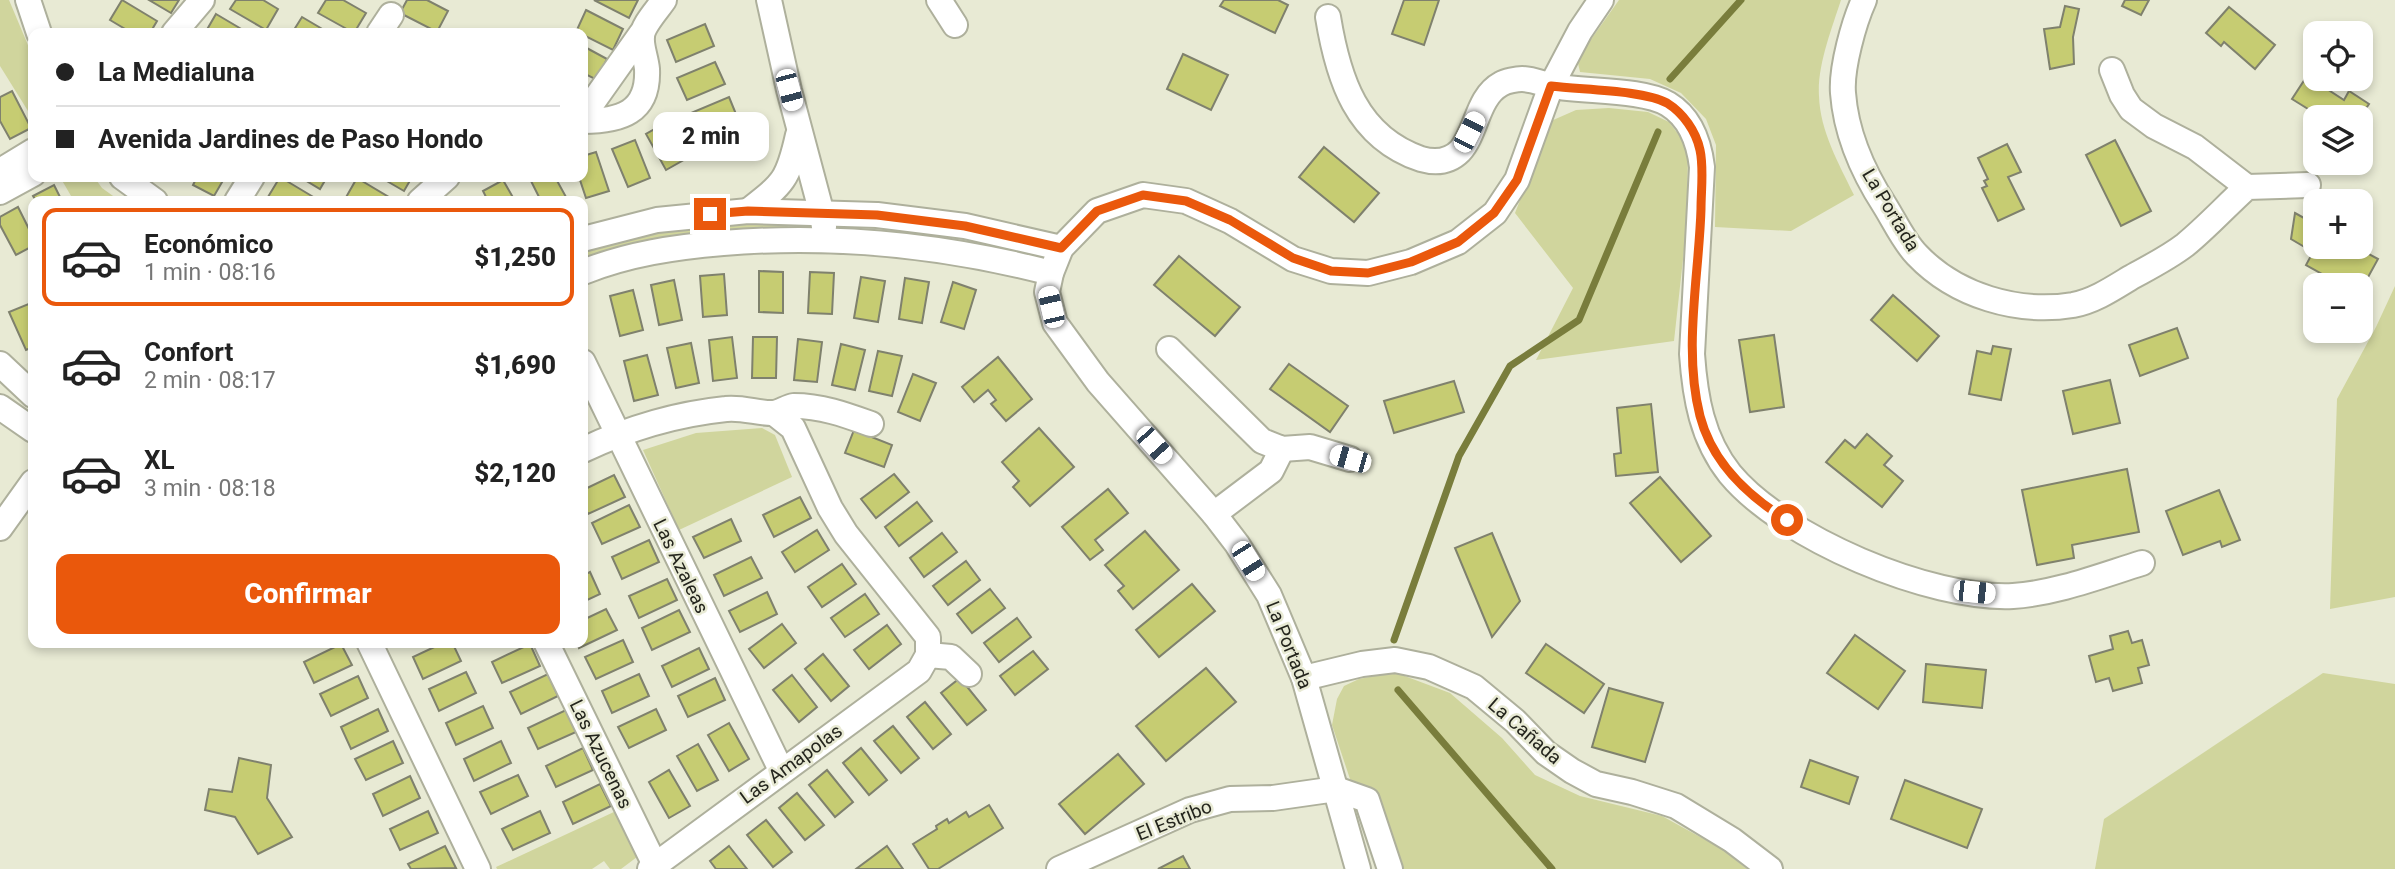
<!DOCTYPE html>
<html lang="es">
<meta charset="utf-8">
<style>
body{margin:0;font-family:Roboto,sans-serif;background:#f2f2f2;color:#222;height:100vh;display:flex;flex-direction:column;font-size:26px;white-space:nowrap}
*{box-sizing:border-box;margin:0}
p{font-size:23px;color:#767676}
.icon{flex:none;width:38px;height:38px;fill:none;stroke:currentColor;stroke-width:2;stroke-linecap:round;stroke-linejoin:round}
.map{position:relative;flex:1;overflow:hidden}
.details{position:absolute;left:28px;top:196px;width:560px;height:452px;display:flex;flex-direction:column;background:#fff;border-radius:14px;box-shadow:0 4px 10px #0003}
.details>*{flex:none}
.top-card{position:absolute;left:28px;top:28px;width:560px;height:154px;border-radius:14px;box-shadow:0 4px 10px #0003;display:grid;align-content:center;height:154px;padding:0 28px;background:#fff}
.buttons{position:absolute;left:2303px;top:21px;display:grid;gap:14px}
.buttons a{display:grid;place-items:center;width:70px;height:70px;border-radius:14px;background:#fff;box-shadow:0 4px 10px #0003;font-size:35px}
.end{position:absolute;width:32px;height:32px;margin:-16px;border:9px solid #ea580c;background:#fff;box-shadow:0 0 0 4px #fff}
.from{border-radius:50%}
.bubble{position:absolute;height:49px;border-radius:14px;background:#fff;box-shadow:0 4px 10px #0003;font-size:23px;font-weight:800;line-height:49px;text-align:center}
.car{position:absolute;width:21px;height:42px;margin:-21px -10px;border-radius:9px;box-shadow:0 0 5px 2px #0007;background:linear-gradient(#fff 24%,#345 0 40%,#fff 0 76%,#345 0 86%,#fff 0)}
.top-card b{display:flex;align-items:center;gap:24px;height:66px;font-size:26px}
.top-card b+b{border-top:2px solid #e0e0e0}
.top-card i{width:18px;height:18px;background:#222}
ul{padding:12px 0 0;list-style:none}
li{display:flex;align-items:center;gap:21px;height:98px;margin:0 14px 10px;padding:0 14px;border:4px solid transparent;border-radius:14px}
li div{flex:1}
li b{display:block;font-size:26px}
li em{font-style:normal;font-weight:800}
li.on{border-color:#ea580c}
li>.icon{width:63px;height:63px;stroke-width:1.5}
.cta{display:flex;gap:14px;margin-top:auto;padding:14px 28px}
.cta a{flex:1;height:80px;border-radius:14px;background:#ea580c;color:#fff;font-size:28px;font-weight:800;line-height:80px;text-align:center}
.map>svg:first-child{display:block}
</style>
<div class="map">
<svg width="2395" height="869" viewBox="0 0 2395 869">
<rect width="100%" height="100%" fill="#e8ead4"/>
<g fill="#d0d59d">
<path d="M0 0H9L33 57V119L0 66Z"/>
<path d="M1619 0H1841C1832 28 1817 66 1819 96 1820 131 1839 164 1854 195L1791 231 1715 227 1716 145 1706 119 1681 93 1650 79 1580 72 1577 59Z"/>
<path d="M1609 108 1648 112 1669 122 1688 147 1687 223 1674 341 1536 360 1573 288 1515 213 1551 121 1576 110Z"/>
<path d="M60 177H94L102 188 120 201H74Z"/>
<path d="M739 223 788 224 787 231 583 261V252C632 232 687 228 739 223Z"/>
<path d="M2395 286V597L2330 609 2337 399 2376 327Z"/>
<path d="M762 428 775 435 792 477 679 530 643 450 696 433Z"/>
<path d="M1394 672 1450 693 1502 738 1535 775 1580 796 1662 816 1722 849 1747 869H1401L1376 791 1352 785 1332 725 1337 699 1344 686 1359 679Z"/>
<path d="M2323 673 2395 684V869H2095L2104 819Z"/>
<path d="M616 811 637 857 621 869H610L604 861 592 869H497L496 867Z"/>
</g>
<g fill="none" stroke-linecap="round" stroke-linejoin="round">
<g stroke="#797d3c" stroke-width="7">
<path d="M1670 79 1741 0"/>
<path d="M1394 640 1459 456 1510 366 1579 320 1658 132"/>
<path d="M1398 690 1552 869"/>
</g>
</g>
<g fill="#c6cc72" stroke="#7f816d" stroke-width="2">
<path d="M122 0 157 21 150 33H132L110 20Z"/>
<path d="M149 0H179L171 13Z"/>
<path d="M236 0H263L278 9 266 30 230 9Z"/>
<path d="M326 0H343L366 13 354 33 318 13Z"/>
<path d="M407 0H427L448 11 437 32 400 13Z"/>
<path d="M594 0H638L629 18Z"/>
<path d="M1224 0H1278L1288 5 1275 33 1220 6Z"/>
<path d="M1404 0H1439L1424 45 1392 34Z"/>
<path d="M2125 0H2149L2141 15 2122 6Z"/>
<path d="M2065 6 2079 9 2073 37 2074 64 2050 69 2044 29 2060 27Z"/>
<path d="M2229 7 2275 45 2255 69 2224 42 2221 46 2206 33Z"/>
<path d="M586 10 623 29 613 50 583 35V33L576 32Z"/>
<path d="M216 14 248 33H205Z"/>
<path d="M302 17 329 33H292Z"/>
<path d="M705 24 714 46 676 62 667 40Z"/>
<path d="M583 46 607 59 597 80 583 73Z"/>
<path d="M1183 54 1228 75 1211 110 1167 89Z"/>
<path d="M715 62 725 84 687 100 677 78Z"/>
<path d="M2307 76 2344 100 2349 91 2369 104 2360 117H2321L2292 99Z"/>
<path d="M12 91 31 128 10 139 0 121V97Z"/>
<path d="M729 97 738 119 701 135 691 113Z"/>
<path d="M667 122 687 158 666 170 646 134Z"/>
<path d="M635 140 650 178 628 187 612 149Z"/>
<path d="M2115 140 2151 211 2121 226 2086 155Z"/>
<path d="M2007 144 2021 172 2008 177 2024 209 1998 221 1982 188 1987 186 1984 181 1988 179 1978 158Z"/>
<path d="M1324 147 1379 193 1354 222 1299 177Z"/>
<path d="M596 152 609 191 586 198 579 177H583V156Z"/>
<path d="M197 177H225L214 196 193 185Z"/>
<path d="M280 177 315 198 313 201H274L268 197Z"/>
<path d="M300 177H327L320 189Z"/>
<path d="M380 177H412L404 191Z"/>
<path d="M529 177H555L566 197 558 201H541Z"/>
<path d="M357 178 392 199 391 201H349L345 199Z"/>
<path d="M503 180 515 201H488L483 191Z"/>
<path d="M54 185 62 201H36L33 196Z"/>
<path d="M18 207 33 237V246L16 255 0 225V217Z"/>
<path d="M2295 213 2315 224V247H2356L2378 259 2361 290V285H2325L2329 278 2306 265 2313 252 2291 239Z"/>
<path d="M1179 256 1240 307 1215 336 1154 285Z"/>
<path d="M759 271 783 272V313L759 312Z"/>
<path d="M810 272 834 273 832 314 808 313Z"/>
<path d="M724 274 727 315 703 317 700 276Z"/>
<path d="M861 277 885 281 878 322 854 318Z"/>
<path d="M905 278 929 282 922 323 899 319Z"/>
<path d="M674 280 682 320 659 325 651 285Z"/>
<path d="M953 282 976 290 964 329 941 322Z"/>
<path d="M633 290 643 330 620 336 610 296Z"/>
<path d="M1893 295 1939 336 1917 361 1871 320Z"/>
<path d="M31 303 33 308V347L26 350 9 312Z"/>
<path d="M2177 328 2188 358 2140 376 2129 345Z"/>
<path d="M1774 335 1784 407 1750 412 1739 340Z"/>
<path d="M732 337 737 378 713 381 709 340Z"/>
<path d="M753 337H777L776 378H752Z"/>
<path d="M798 339 822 342 817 382 794 380Z"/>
<path d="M691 343 699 383 676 388 667 348Z"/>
<path d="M841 344 865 350 855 390 832 385Z"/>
<path d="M1993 346 2011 349 2001 400 1969 394 1977 351 1991 354Z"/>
<path d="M878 351 902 356 892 396 869 391Z"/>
<path d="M647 355 658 395 634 401 624 361Z"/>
<path d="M998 357 1032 399 1006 421 991 404 996 400 988 390 974 402 962 387Z"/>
<path d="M1289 364 1348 406 1330 432 1270 389Z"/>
<path d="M913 374 936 383 920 421 898 412Z"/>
<path d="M2110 380 2120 423 2073 434 2063 391Z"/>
<path d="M1454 381 1464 412 1394 433 1384 401Z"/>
<path d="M1651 404 1658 472 1616 476 1614 454 1621 453 1617 408Z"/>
<path d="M1039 428 1074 467 1030 506 1013 487 1019 481 1002 462Z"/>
<path d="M854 430 892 445 884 467 845 453Z"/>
<path d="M1867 434 1892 456 1884 465 1903 481 1882 507 1826 462 1845 440 1855 448Z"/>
<path d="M2127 469 2139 532 2072 545 2074 558 2037 565 2022 490Z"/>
<path d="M894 474 909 492 876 518 861 499Z"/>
<path d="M614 475 625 497 588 514 583 504V490Z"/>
<path d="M1660 477 1711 536 1681 562 1630 503Z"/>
<path d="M1108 489 1128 513 1095 540 1103 550 1090 560 1062 527Z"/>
<path d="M2219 490 2240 540 2222 547 2220 541 2183 555 2166 511Z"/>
<path d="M800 497 811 518 774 537 763 515Z"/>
<path d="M917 502 932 521 899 546 885 527Z"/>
<path d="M629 505 640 527 602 544 592 523Z"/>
<path d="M731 519 741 541 704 558 693 537Z"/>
<path d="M817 530 829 550 795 572 782 552Z"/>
<path d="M1145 531 1179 570 1133 609 1118 591 1124 586 1105 565Z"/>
<path d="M942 533 957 552 924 577 910 558Z"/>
<path d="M1492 533 1520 601 1492 637 1455 548Z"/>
<path d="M649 540 659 562 622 579 612 557Z"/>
<path d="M751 557 762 578 724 596 714 575Z"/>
<path d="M966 561 980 580 948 605 933 586Z"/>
<path d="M842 564 856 584 822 607 808 587Z"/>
<path d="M590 572 600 594 583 602V576Z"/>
<path d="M667 579 677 600 639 618 629 596Z"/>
<path d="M1192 584 1215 611 1159 657 1136 630Z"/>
<path d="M990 589 1005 608 972 633 957 614Z"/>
<path d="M767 592 777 614 740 632 729 611Z"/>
<path d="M865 594 879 614 845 637 831 618Z"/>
<path d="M606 609 617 630 579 648 577 642H583V620Z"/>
<path d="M679 610 690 632 652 650 642 628Z"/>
<path d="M1017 618 1031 637 999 662 984 643Z"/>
<path d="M782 624 796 643 764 668 749 649Z"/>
<path d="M887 625 901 644 869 669 854 650Z"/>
<path d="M2128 631 2132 643 2142 640 2149 665 2138 668 2142 683 2113 691 2109 678 2096 682 2089 656 2113 649 2110 636Z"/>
<path d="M1855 635 1905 671 1878 709 1827 673Z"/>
<path d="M623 640 633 662 596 679 585 657Z"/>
<path d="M445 642H452L461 661 423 679 413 657Z"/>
<path d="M341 644 352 665 314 683 304 662Z"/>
<path d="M530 644 540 666 502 683 492 662Z"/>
<path d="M1546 644 1604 684 1584 713 1526 673Z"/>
<path d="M699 648 709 669 672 687 662 666Z"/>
<path d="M1033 651 1048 669 1015 695 1000 676Z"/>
<path d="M823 654 849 686 831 701 805 669Z"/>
<path d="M1926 664 1986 670 1982 708 1923 702Z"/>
<path d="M1206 668 1236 702 1166 761 1136 726Z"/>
<path d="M466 672 476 693 439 711 429 689Z"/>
<path d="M548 674 558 696 521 714 510 692Z"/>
<path d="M639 674 649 696 612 713 602 691Z"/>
<path d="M792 675 817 707 799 722 773 690Z"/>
<path d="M358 676 368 698 331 716 320 694Z"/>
<path d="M715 678 725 700 688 717 678 696Z"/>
<path d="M960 678 986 710 967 725 941 693Z"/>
<path d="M1609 688 1663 703 1645 762 1592 747Z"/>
<path d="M925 702 951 734 933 749 907 717Z"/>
<path d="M483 706 493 728 456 745 446 723Z"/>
<path d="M378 709 388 731 351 749 341 727Z"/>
<path d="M656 709 666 730 629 748 618 727Z"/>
<path d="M566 710 576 732 538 749 528 728Z"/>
<path d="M729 723 749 759 729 771 708 735Z"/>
<path d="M893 726 919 758 901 773 874 741Z"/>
<path d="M393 741 403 763 366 780 355 759Z"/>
<path d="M501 741 511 763 474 781 464 759Z"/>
<path d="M698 744 718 780 697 791 677 756Z"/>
<path d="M583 748 593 770 556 787 546 766Z"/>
<path d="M861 748 887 780 869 795 843 763Z"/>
<path d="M1118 754 1144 784 1085 834 1059 804Z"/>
<path d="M239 758 271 765 267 798 292 837 258 854 235 817 205 810 209 789 232 792Z"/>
<path d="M1810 760 1858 777 1849 804 1801 787Z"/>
<path d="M669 770 690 806 669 818 649 782Z"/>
<path d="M827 770 853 802 835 817 809 785Z"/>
<path d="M518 775 528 796 491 814 480 792Z"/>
<path d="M410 776 420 798 383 816 373 794Z"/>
<path d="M1905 780 1982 809 1967 848 1891 819Z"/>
<path d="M600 784 611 806 573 824 563 802Z"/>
<path d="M797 793 824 825 805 840 779 808Z"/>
<path d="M989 805 1003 828 938 869H929L913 844 937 829 936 826 947 819 949 823 966 812 969 817Z"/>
<path d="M428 811 438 833 400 850 390 829Z"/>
<path d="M540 811 550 833 513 850 502 829Z"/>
<path d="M766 820 792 852 773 867 747 835Z"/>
<path d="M445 846 456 868 411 869 408 864Z"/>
<path d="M729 846 747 869H716L710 861Z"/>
<path d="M887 846 903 869H856Z"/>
<path d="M1183 856 1190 869H1158Z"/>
</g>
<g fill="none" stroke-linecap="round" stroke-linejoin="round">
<defs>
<g id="minor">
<path d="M28 0 39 33"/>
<path d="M769 0 789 90 822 214 824 227"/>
<path d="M939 0 955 25"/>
<path d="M1864 0C1854 22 1841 68 1843 93 1846 134 1863 172 1885 206 1895 222 1904 242 1917 255 1956 296 2018 314 2073 305 2094 301 2112 289 2130 278 2148 268 2168 258 2185 245 2207 227 2226 206 2247 187L2308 185"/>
<path d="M1328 17C1338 78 1356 137 1421 159 1435 163 1449 162 1460 151 1477 132 1477 97 1501 84 1506 81 1517 79 1522 79 1532 79 1543 84 1553 86 1584 92 1643 89 1668 104 1691 118 1699 142 1702 167L1692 354C1695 397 1702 439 1730 474 1783 538 1930 600 2013 596 2057 593 2100 576 2142 563"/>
<path d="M174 33 202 0"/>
<path d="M379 33 391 15"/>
<path d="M2112 70 2122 95 2131 109 2154 126 2195 147 2247 187"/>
<path d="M583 116 641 34"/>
<path d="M583 121C620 121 649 113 647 69 646 58 641 47 642 37 642 26 658 9 664 0"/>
<path d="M0 171 33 151"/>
<path d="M122 177 155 201"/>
<path d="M0 192 33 174"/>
<path d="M237 201 252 177"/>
<path d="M420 201 447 177"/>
<path d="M748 211C784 183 788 180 798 135"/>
<path d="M583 239 657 220 748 211 877 215 965 226 1061 248"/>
<path d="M583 272C628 254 675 247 723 243 834 234 944 245 1051 273"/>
<path d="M1169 349 1262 441 1282 449 1310 447 1350 459"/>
<path d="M583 362 781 770"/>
<path d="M0 364 33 395"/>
<path d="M0 407 33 430"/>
<path d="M583 450C627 429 677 414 726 409 742 407 761 414 774 413 781 412 787 407 794 406 822 406 846 415 871 424"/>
<path d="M1214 514 1271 471 1282 449"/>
<path d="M0 528 33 482"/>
<path d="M369 642 478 869"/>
<path d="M546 642 655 865"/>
<path d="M928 655 951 657 969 674"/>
<path d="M1304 678 1362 664 1395 660 1429 667 1474 687 1515 721 1546 753 1572 771 1596 784 1632 792 1676 806 1732 840 1770 869"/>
<path d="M650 869 919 671 928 655V637L846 534 830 508 793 428 774 413"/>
<path d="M1059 869 1190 810 1230 799 1273 798 1336 789 1367 800 1390 869"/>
<path d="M1358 869 1304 678 1269 595 1237 544 1214 514 1098 382 1055 323 1047 292 1051 273 1061 248 1097 211 1143 195 1186 201 1230 221 1293 259 1331 271 1368 273 1411 262 1458 242 1495 213 1517 180 1551 86 1580 31 1601 0"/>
</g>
</defs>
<use href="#minor" stroke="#aeb09c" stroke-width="28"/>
<use href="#minor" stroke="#fff" stroke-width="24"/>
</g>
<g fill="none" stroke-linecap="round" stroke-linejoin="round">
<path stroke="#ea580c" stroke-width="9" d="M710 214 748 211 877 215 965 226 1061 248 1097 211 1143 195 1186 201 1230 220 1293 258 1331 271 1368 273 1411 262 1458 242 1494 213 1517 180 1551 86C1581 90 1643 90 1667 103 1683 113 1696 131 1700 150 1704 168 1701 190 1701 209 1699 276 1683 349 1700 416 1712 462 1748 496 1787 520"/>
</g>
<g text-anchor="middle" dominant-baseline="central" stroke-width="5" stroke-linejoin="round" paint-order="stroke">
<g font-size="19" fill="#24251d" stroke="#e8ead4">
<text transform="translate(1891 210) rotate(59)">La Portada</text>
<text transform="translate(681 566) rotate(64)">Las Azaleas</text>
<text transform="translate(1289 645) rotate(68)">La Portada</text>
<text transform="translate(1525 731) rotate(41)">La Cañada</text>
<text transform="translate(601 754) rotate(64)">Las Azucenas</text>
<text transform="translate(791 764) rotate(-36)">Las Amapolas</text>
<text transform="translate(1174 820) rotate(-22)">El Estribo</text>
</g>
</g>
</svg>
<div class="buttons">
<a><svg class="icon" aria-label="locate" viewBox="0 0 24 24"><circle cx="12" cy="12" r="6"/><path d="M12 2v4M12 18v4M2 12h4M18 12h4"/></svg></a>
<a><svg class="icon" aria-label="layers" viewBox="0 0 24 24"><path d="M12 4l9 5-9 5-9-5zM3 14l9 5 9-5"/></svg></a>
<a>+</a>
<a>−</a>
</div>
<i class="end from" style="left:1787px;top:520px"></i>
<i class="end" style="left:710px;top:214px"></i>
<div class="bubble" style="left:653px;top:112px;width:116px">2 min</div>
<i class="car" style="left:789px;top:90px;rotate:165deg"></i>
<i class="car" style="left:1469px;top:132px;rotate:27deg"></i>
<i class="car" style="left:1051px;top:307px;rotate:347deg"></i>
<i class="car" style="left:1154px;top:445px;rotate:138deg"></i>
<i class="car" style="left:1350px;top:459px;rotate:286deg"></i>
<i class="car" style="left:1248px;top:561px;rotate:148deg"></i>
<i class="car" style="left:1974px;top:592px;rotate:96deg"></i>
<div class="top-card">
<b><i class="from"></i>La Medialuna</b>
<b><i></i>Avenida Jardines de Paso Hondo</b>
</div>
<section class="details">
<ul>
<li class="on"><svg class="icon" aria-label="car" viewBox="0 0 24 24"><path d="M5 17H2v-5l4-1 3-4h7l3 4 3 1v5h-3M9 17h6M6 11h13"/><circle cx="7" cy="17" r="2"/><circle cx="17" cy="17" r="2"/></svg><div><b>Económico</b><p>1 min · 08:16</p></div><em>$1,250</em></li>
<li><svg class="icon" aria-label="car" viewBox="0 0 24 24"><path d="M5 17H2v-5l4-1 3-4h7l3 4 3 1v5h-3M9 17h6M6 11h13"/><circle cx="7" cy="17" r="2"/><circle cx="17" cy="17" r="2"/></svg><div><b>Confort</b><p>2 min · 08:17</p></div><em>$1,690</em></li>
<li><svg class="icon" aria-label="car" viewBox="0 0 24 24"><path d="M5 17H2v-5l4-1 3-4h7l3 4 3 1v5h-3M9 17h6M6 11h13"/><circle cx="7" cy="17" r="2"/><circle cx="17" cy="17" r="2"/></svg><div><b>XL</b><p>3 min · 08:18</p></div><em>$2,120</em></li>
</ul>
<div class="cta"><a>Confirmar</a></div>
</section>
</div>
